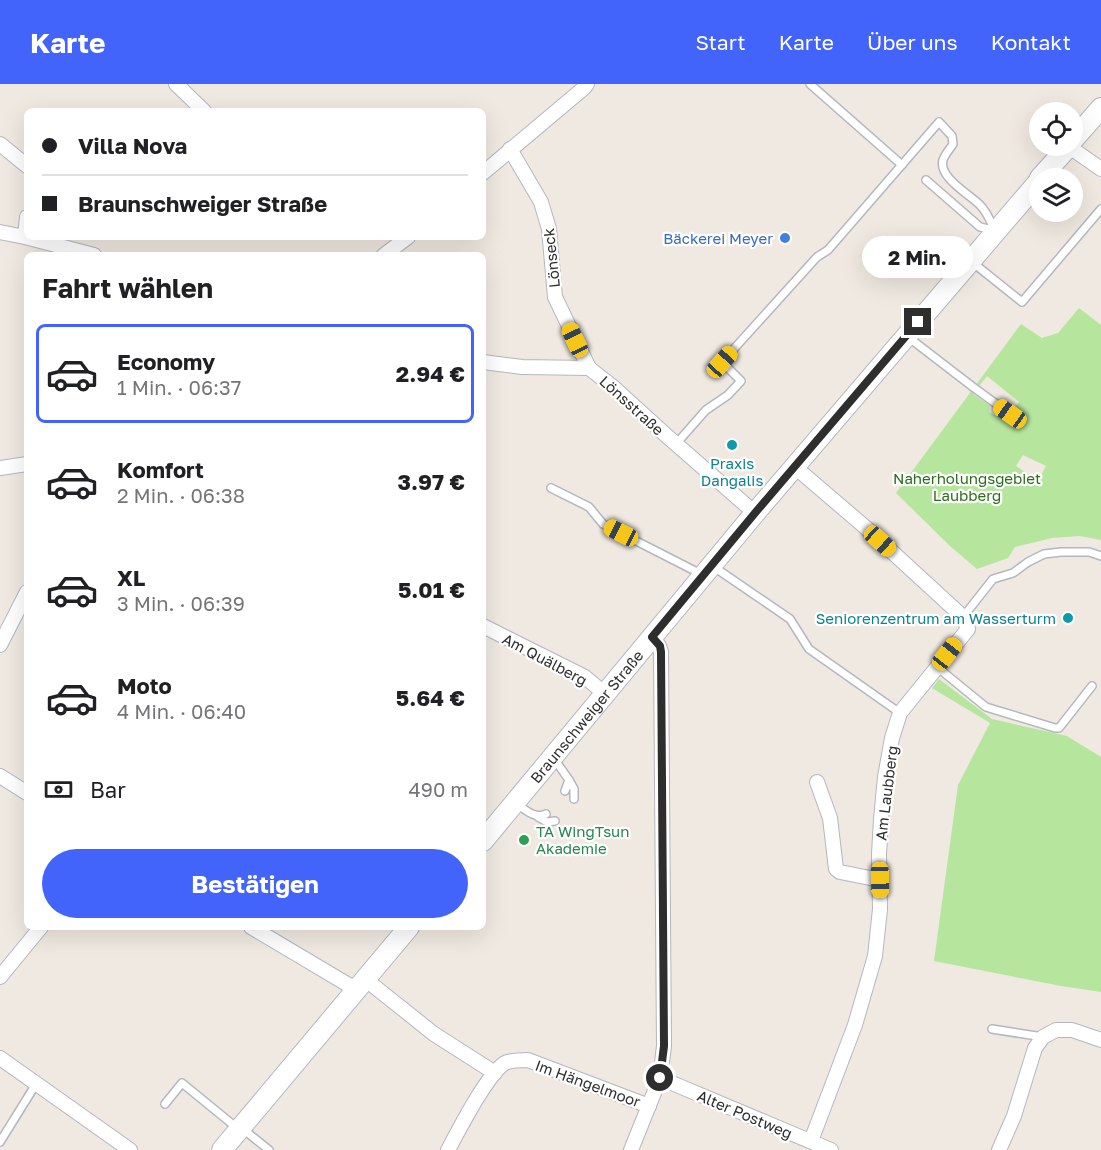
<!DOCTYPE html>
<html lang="de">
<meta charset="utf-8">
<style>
body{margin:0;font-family:"Golos Text",sans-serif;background:#f2f2f2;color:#202124;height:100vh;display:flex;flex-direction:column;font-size:22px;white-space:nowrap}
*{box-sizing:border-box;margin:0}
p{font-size:20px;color:#757577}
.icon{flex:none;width:33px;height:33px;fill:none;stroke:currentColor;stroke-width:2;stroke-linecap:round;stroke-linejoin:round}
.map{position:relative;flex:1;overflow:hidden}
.sheet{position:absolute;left:24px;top:168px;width:462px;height:678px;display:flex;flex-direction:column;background:#fff;border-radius:9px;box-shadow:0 6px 24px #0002}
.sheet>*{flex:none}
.guide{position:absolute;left:24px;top:24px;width:462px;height:132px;border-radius:9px;box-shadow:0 6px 24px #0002;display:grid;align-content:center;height:132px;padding:0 18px;background:#fff}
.tools{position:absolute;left:1029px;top:18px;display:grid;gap:12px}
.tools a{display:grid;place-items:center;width:54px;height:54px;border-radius:50%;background:#fff;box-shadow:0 6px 24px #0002;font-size:30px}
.end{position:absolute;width:27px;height:27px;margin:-14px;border:8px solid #2e2e2e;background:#fff;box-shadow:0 0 0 3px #fff}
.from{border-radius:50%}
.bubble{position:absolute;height:42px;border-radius:21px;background:#fff;box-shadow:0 6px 24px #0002;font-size:20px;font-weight:700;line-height:42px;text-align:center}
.car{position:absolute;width:18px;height:36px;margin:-18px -9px;border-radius:8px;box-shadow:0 0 4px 2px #0007;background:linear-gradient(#f5c518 24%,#345 0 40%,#f5c518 0 76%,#345 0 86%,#f5c518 0)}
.guide b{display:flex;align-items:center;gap:21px;height:57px;font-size:22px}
.guide b+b{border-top:2px solid #e0e0e0}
.guide i{width:15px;height:15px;background:#202124}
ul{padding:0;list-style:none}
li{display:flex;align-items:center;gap:18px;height:99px;margin:0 12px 9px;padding:0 6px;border:3px solid transparent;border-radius:9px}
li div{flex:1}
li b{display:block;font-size:22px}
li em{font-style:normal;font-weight:700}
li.active{border-color:#4264fb}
li>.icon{width:54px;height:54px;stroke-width:1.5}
h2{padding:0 18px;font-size:27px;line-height:72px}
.pay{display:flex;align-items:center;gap:15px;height:66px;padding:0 18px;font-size:22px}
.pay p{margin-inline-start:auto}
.action{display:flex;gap:12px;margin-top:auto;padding:12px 18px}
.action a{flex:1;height:69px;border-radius:36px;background:#4264fb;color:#fff;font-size:24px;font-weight:700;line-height:69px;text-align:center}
header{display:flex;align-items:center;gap:36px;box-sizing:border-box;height:84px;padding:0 30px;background:#4264fb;color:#fff}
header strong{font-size:28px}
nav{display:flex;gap:33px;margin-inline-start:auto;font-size:21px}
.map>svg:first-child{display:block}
</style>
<header>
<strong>Karte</strong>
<nav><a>Start</a><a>Karte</a><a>Über uns</a><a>Kontakt</a></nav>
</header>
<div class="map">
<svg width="1101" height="1066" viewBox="0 0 1101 1066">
<rect width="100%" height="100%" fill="#efe9e1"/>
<g fill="#b6e59e" fill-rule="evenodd">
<path d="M1079 224 1101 241V456L1080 452 1052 454 1015 463 1008 474 977 485 950 462 896 409 1021 240 1042 254 1058 249ZM987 292 1019 318 1007 333 997 332 989 328V321L973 310ZM1023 371 1046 382 1038 397 1016 382Z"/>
<path d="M939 595 992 635 1067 652 1101 673V908L1061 902 934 877 958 701 990 639 932 604Z"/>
</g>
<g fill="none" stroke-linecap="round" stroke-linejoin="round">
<defs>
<g id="lane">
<path d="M810 0 902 81"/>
<path d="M926 96 980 143 993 146"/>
<path d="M972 178 1022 218 1101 125"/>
<path d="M908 253 973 303 1010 330"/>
<path d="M676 360 706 326 728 311 741 297 722 278 817 173 828 166 939 38 952 52 953 60C950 65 945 70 943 76 938 93 969 110 980 121 987 128 990 136 994 145"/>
<path d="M551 404 589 423 603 440 701 490"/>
<path d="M714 483 790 535 809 565 900 629"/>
<path d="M963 533 993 495 1013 489 1028 478 1044 470 1061 468H1089L1101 472"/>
<path d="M937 583 986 623 1055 644H1059L1092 602"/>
<path d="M555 676 569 696 565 707"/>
<path d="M569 696 574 705V715"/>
<path d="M517 720C527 727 535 735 546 730"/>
<path d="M538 733 547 738 555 737"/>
<path d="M992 945 1043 953"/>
<path d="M165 1020 182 999 237 1044"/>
<path d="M243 1045 269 1066"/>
<path d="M0 1058 36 1000"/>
</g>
<g id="street">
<path d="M176 0 204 27"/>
<path d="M0 60 27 82"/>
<path d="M1068 62 1101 85"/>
<path d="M510 65 541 118 549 145 555 213 589 284"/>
<path d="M483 89 584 4 587 0"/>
<path d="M0 148 25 153 94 171"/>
<path d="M25 153 27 133"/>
<path d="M384 171 408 153"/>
<path d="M483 278 522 283 589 284 612 302 668 353 755 429"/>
<path d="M795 383 865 443 963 533 968 545 900 629 892 654 885 693 881 735 879 770 880 825 875 872 855 941 811 1057"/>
<path d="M0 384 27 380"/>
<path d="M483 542 585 593 605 610"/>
<path d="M0 561 27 508"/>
<path d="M0 692 27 709"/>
<path d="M817 698 830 734 836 785 840 788 880 796"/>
<path d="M251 843 357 906"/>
<path d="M0 893 41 843"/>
<path d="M365 895 434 950 495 989"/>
<path d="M0 974 130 1066"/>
<path d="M660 994 831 1066"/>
<path d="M448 1066C458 1047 488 989 505 979 511 976 521 976 528 976L649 1022"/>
<path d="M631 1066 660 994 664 962 661 568 659 562 652 553"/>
<path d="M999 1066 1014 1032 1035 964 1043 953 1056 946H1072L1101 956"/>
</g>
<g id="secondary">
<path d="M1072 57 1101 24"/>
<path d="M1040 94 1069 62"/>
<path id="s1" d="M483 757 755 429 1040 96"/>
<path d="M222 1066 409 843"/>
</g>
</defs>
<use href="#lane" stroke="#b4b7c1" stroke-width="10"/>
<use href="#street" stroke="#b4b7c1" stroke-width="16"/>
<use href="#secondary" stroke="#b4b7c1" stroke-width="22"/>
<use href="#lane" stroke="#fff" stroke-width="7"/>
<use href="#street" stroke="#fff" stroke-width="14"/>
<use href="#secondary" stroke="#fff" stroke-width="20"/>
</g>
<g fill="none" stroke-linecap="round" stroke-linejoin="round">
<path stroke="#2e2e2e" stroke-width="8" d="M660 994 664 962 661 568 660 562 652 553 755 429 918 238"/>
</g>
<circle fill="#3f7fe0" stroke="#fff" stroke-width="2" cx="785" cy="154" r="6"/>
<g fill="#0f9aa8" stroke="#fff" stroke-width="2">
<circle cx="732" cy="361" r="6"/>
<circle cx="1068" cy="534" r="6"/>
</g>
<circle fill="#2e9e5b" stroke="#fff" stroke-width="2" cx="524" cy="756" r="6"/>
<g text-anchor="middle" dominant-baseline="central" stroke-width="4.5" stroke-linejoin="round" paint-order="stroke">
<g font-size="15" fill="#366cbe" stroke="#fff" text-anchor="end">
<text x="773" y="154">Bäckerei Meyer</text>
</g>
<g font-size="15" fill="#2e2e2e" stroke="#fff">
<text transform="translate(551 174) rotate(-96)">Lönseck</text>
<text transform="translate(632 321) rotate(42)">Lönsstraße</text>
<text transform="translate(545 575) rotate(28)">Am Quälberg</text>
<text stroke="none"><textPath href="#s1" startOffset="162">Braunschweiger Straße</textPath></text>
<text transform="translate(886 709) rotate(-83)">Am Laubberg</text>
<text transform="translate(588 999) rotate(20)">Im Hängelmoor</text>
<text transform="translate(745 1030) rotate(23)">Alter Postweg</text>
</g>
<g font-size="15" fill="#0d838f" stroke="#fff">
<text x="732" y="379">Praxis<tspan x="732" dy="17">Dangalis</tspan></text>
<text x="1056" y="534" text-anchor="end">Seniorenzentrum am Wasserturm</text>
</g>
<g font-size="15" fill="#2c6e1b" stroke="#fff">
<text x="967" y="394">Naherholungsgebiet<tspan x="967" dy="17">Laubberg</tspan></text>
</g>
<g font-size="15" fill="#27864d" stroke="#fff" text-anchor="start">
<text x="536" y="747">TA WingTsun<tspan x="536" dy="17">Akademie</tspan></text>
</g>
</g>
</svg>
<div class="tools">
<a><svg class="icon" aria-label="locate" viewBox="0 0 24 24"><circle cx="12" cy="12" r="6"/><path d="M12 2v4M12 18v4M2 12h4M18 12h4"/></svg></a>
<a><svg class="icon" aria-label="layers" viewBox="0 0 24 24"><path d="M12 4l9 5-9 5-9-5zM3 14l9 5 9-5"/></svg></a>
</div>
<i class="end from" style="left:660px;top:994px"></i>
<i class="end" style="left:918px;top:238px"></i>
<div class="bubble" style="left:862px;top:152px;width:111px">2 Min.</div>
<i class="car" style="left:575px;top:256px;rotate:335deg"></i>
<i class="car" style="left:722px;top:278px;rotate:42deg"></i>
<i class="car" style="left:1010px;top:330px;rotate:305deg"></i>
<i class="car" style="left:621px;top:449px;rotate:297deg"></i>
<i class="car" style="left:880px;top:457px;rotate:132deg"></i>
<i class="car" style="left:947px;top:570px;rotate:38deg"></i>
<i class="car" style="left:880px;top:796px;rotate:179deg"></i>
<div class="guide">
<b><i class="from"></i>Villa Nova</b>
<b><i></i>Braunschweiger Straße</b>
</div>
<section class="sheet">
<h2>Fahrt wählen</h2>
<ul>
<li class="active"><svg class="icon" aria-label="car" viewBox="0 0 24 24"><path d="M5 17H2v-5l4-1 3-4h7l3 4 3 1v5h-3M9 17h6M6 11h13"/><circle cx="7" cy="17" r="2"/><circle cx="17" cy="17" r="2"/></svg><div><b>Economy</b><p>1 Min. · 06:37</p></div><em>2.94 €</em></li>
<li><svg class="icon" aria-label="car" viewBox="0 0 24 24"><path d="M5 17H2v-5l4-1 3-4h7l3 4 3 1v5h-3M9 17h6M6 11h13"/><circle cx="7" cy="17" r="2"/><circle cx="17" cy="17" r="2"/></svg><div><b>Komfort</b><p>2 Min. · 06:38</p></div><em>3.97 €</em></li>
<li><svg class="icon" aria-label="car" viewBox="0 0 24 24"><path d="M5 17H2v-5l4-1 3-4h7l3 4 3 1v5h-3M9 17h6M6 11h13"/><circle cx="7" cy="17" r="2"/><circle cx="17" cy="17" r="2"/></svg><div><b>XL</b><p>3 Min. · 06:39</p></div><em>5.01 €</em></li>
<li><svg class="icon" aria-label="car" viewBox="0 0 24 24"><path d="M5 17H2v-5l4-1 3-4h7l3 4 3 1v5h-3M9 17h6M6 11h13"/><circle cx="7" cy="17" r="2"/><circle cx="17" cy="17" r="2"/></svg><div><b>Moto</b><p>4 Min. · 06:40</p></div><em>5.64 €</em></li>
</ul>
<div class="pay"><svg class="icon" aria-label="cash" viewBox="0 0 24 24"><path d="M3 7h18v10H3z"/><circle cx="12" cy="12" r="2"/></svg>Bar<p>490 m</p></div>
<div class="action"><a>Bestätigen</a></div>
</section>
</div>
